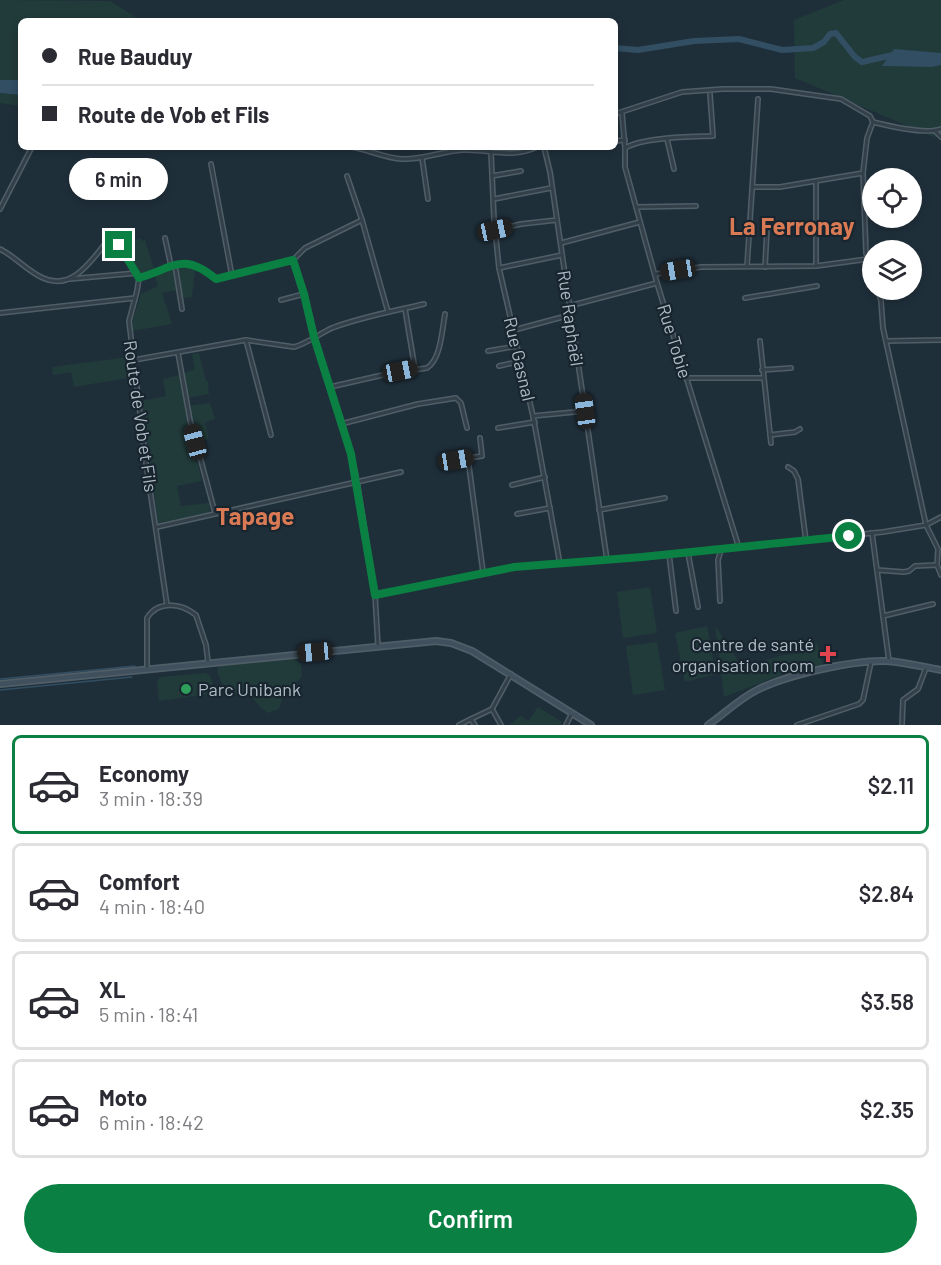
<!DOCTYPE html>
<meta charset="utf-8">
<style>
body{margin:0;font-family:Barlow,sans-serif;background:#f2f2f3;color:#2b2b33;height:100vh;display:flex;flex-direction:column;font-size:22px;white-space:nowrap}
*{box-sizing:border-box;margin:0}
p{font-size:20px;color:#7c7c81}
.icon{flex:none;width:33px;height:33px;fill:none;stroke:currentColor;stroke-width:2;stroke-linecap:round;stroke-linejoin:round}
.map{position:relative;height:725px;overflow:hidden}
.sheet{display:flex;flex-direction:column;background:#fff;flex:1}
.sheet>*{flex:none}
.banner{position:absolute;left:18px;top:18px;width:600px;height:132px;border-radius:9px;box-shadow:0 3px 9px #0003;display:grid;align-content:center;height:132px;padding:0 24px;background:#fff}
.controls{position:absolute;left:862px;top:168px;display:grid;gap:12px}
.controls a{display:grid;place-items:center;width:60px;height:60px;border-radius:50%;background:#fff;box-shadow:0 3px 9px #0003;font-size:30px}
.end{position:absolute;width:27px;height:27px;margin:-14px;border:8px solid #0b8043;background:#fff;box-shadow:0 0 0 3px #fff}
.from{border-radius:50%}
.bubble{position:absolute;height:42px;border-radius:21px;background:#fff;box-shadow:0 3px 9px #0003;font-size:20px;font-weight:600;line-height:42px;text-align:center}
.car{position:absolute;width:18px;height:36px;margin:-18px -9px;border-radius:8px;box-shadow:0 0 4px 2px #0007;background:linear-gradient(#222 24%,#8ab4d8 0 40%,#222 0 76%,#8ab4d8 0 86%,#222 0)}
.banner b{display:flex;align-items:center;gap:21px;height:57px;font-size:22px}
.banner b+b{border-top:2px solid #e1e1e2}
.banner i{width:15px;height:15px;background:#2b2b33}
ul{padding:10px 0 0;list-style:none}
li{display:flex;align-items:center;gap:18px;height:99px;margin:0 12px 9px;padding:0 12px;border:3px solid #e1e1e2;border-radius:9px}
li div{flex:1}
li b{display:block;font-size:22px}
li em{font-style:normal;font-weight:600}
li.active{border-color:#0b8043}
li>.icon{width:54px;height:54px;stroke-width:1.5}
.primary-button{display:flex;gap:12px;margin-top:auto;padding:12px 24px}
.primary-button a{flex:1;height:69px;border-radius:36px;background:#0b8043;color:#fff;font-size:24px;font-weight:600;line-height:69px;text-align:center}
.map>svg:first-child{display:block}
</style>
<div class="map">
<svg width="941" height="725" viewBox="0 0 941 725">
<rect width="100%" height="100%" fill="#1f2f3a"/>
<g fill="#213b3a">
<path d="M0 0 110 1 142 21H145H21V80H0Z"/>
<path d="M844 0H941V138L931 136 795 78 794 20Z"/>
<path d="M0 93 21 95V106L0 103Z"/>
<path d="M140 238 142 241 145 240 154 269 140 275 123 247Z"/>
<path d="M186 267 195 270 192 297 182 298 179 290 162 293 172 324 132 331 133 320 141 294 158 286 155 276 167 270Z"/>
<path d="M199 353 206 381 208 382 209 394 187 398 184 373 195 369 192 354Z"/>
<path d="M129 357 133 377 74 387 71 372 53 375 52 367Z"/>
<path d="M180 375 187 421 202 481 177 486 181 506 209 503 210 516 159 528 142 401 166 396 163 379Z"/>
<path d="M210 403 215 419 205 422 209 439 197 442 188 406Z"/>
<path d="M650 587 657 633 623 638 617 592Z"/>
<path d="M707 626 716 674 685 682 675 633Z"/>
<path d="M715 626 742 667 783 655 804 653 809 645 817 642 823 667 788 672 724 697Z"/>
<path d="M657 642 665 690 633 695 626 646Z"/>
<path d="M293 657 301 664 302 676 299 680 285 688 279 709 268 713C251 704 256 688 232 695L224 688 217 672 219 665 224 663 271 661Z"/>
<path d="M206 673 210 676 216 693 159 701 157 681 160 677Z"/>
<path d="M538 707 562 722 561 725H509L521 716 528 721Z"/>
</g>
<g fill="#324e62">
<path d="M894 49 941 53V65L932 67 882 66Z"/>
<path d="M0 80H21V95L0 93Z"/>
</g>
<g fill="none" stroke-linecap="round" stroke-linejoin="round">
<g stroke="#324e62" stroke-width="1.5">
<path d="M0 679 135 666"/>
<path d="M0 690 132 677"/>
</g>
<path stroke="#324e62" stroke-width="6" d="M615 48 638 50 694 41 739 39 782 50 813 48 824 42 830 34 836 33 855 57 862 62 897 54"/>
<defs>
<g id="minor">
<path d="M710 94 713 136C690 137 643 137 625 148V167L657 283 739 548"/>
<path d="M622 113 625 148"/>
<path d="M615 114 682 92 723 89H771L841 99 870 116 873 122"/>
<path d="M873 122C889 126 925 135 941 129"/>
<path d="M935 131 941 137"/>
<path d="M667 139 674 169"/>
<path d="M615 141 625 140"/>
<path d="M352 147C369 150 385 158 402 159 423 160 442 151 463 150 489 149 512 159 537 147"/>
<path d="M544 147 550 172 607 560"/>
<path d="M491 153 494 219 499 268 533 416 560 564"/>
<path d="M422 158 428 199"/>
<path d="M211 164 232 276"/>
<path d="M347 176 362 220 388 312"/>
<path d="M492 176 521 171"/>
<path d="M816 182V266"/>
<path d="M753 187H780L863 173"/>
<path d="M494 199 551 188"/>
<path d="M636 207 696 206"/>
<path d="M0 209 32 147"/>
<path d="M495 230 521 224 557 220"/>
<path d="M165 238 171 266"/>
<path d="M561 243 640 222"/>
<path d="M0 249C16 257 27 271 43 278 73 292 93 258 109 239L119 245 139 278 137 291 129 321 146 463 167 605"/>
<path d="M293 260 304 294 314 337 351 454 357 481 375 595 378 646"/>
<path d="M175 265 182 309"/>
<path d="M747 266 758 99"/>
<path d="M765 267 767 230"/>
<path d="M499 268 562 255"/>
<path d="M873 273 866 253 863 173 867 138 873 122"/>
<path d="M656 274 701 267 816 266 868 259"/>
<path d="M139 278C174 268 182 251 216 279L293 260 305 248 362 220"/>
<path d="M70 279 137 273"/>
<path d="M878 290 881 301 883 328 926 525 938 549 937 565 941 575"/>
<path d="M745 298 817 286"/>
<path d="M281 300 304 294"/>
<path d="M569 306 657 283"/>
<path d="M405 309 415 369"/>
<path d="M0 313 135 298"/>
<path d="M514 330 570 315"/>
<path d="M246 340 271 435"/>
<path d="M760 341 771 443"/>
<path d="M886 341 941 340"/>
<path d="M488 351 517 346"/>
<path d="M178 353 190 420 215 513"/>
<path d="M134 360 246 340 294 347C308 343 319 334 332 328 361 317 394 311 424 304"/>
<path d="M499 366 521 361"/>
<path d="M762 370 791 368"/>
<path d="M686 378H762"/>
<path d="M330 387 387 374 427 368C441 359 442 330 445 314"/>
<path d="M533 416 585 411"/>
<path d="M341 424 418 404 456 398 461 403 467 428"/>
<path d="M498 428 535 422"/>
<path d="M770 435 795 432 800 429"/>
<path d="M468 459 483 572"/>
<path d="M443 462 482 456 480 438"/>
<path d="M788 467 794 471 798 479 806 541"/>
<path d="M512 485 545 477"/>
<path d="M599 510 665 498"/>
<path d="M517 514 550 508"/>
<path d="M157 527 401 472"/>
<path d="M872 533 889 661"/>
<path d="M688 553 698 607"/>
<path d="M669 554 676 611"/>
<path d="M877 570 904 572 909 571 915 566 937 565"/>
<path d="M375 595 514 567 642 557 883 532 926 525 941 517"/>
<path d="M720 601 718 560 721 550"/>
<path d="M883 616 933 604"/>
<path d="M147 668V618C158 600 181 603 196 615L206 645 208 662"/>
<path d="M492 709 501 725"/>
<path d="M459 725 471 719"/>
<path d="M475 725 471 719 492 709 511 674"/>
<path d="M566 725 572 713"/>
<path d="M797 725 859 704 863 700 871 662"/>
<path d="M902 725 903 700 918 689 926 668"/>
</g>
<g id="secondary">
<path d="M0 684 436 641 451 643 472 651 591 725"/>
<path d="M708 725C724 714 739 699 757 690 786 675 853 660 886 661 904 662 923 667 941 670"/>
</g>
</defs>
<use href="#minor" stroke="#505e68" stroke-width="6"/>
<use href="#secondary" stroke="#505e68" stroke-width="8"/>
<use href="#minor" stroke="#33404a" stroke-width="3"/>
<use href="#secondary" stroke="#41505d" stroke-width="4.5"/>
</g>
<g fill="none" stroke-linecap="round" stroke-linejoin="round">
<path stroke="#0b8043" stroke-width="8" d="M119 245 139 278C174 268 182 251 216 279L293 260 304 294 314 337 351 454 375 595 514 567 642 557 849 536"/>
</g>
<path fill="#e0444e" stroke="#19252e" stroke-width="2" d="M825 645h6v6h6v6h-6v6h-6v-6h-6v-6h6z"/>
<circle fill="#2e9e5b" stroke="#19252e" stroke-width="2" cx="186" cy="689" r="6"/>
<g text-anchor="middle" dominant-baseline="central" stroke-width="4.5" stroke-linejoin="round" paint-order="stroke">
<g font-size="18" fill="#adbbc7" stroke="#19252e">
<text transform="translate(571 318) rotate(82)">Rue Raphaël</text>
<text transform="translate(675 341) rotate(73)">Rue Tobie</text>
<text transform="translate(520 359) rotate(77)">Rue Gasnal</text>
<text transform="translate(141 416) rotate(82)">Route de Vob et Fils</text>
</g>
<g font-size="18" fill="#adbbc7" stroke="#19252e" text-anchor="end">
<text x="814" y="644">Centre de santé<tspan x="814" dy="21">organisation room</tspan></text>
<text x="198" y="689" text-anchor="start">Parc Unibank</text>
</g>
<g font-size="24" font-weight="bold" fill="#da7a55" stroke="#19252e">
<text x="792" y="225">La Ferronay</text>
<text x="255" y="515">Tapage</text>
</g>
</g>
</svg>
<div class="controls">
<a><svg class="icon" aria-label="locate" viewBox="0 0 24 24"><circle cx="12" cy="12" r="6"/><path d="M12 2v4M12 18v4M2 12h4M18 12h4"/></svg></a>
<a><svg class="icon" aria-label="layers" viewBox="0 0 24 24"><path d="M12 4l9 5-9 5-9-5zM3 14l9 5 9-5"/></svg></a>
</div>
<i class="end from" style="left:849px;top:536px"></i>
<i class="end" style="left:119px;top:245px"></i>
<div class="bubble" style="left:69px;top:158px;width:99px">6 min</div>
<i class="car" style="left:495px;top:230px;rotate:78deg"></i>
<i class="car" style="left:678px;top:270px;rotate:261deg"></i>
<i class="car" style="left:400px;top:371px;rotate:79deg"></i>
<i class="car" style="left:585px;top:411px;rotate:352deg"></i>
<i class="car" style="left:195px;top:442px;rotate:345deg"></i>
<i class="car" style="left:456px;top:460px;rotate:81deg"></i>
<i class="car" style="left:315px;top:652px;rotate:265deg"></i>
<div class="banner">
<b><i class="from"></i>Rue Bauduy</b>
<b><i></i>Route de Vob et Fils</b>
</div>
</div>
<section class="sheet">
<ul>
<li class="active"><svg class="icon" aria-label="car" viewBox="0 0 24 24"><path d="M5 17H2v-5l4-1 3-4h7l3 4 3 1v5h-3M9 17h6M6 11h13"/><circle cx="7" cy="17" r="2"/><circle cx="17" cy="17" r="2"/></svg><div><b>Economy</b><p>3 min · 18:39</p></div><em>$2.11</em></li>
<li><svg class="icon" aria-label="car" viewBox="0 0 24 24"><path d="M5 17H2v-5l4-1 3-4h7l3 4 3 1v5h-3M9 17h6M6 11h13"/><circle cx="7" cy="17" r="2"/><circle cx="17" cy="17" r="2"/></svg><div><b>Comfort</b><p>4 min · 18:40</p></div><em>$2.84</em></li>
<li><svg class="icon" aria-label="car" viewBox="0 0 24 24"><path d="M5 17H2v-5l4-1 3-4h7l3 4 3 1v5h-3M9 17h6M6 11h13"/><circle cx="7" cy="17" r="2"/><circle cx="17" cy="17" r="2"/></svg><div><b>XL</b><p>5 min · 18:41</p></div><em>$3.58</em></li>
<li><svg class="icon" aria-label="car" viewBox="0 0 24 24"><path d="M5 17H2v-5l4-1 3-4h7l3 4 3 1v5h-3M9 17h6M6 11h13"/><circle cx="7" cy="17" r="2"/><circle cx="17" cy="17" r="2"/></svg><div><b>Moto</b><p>6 min · 18:42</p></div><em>$2.35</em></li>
</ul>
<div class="primary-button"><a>Confirm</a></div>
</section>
